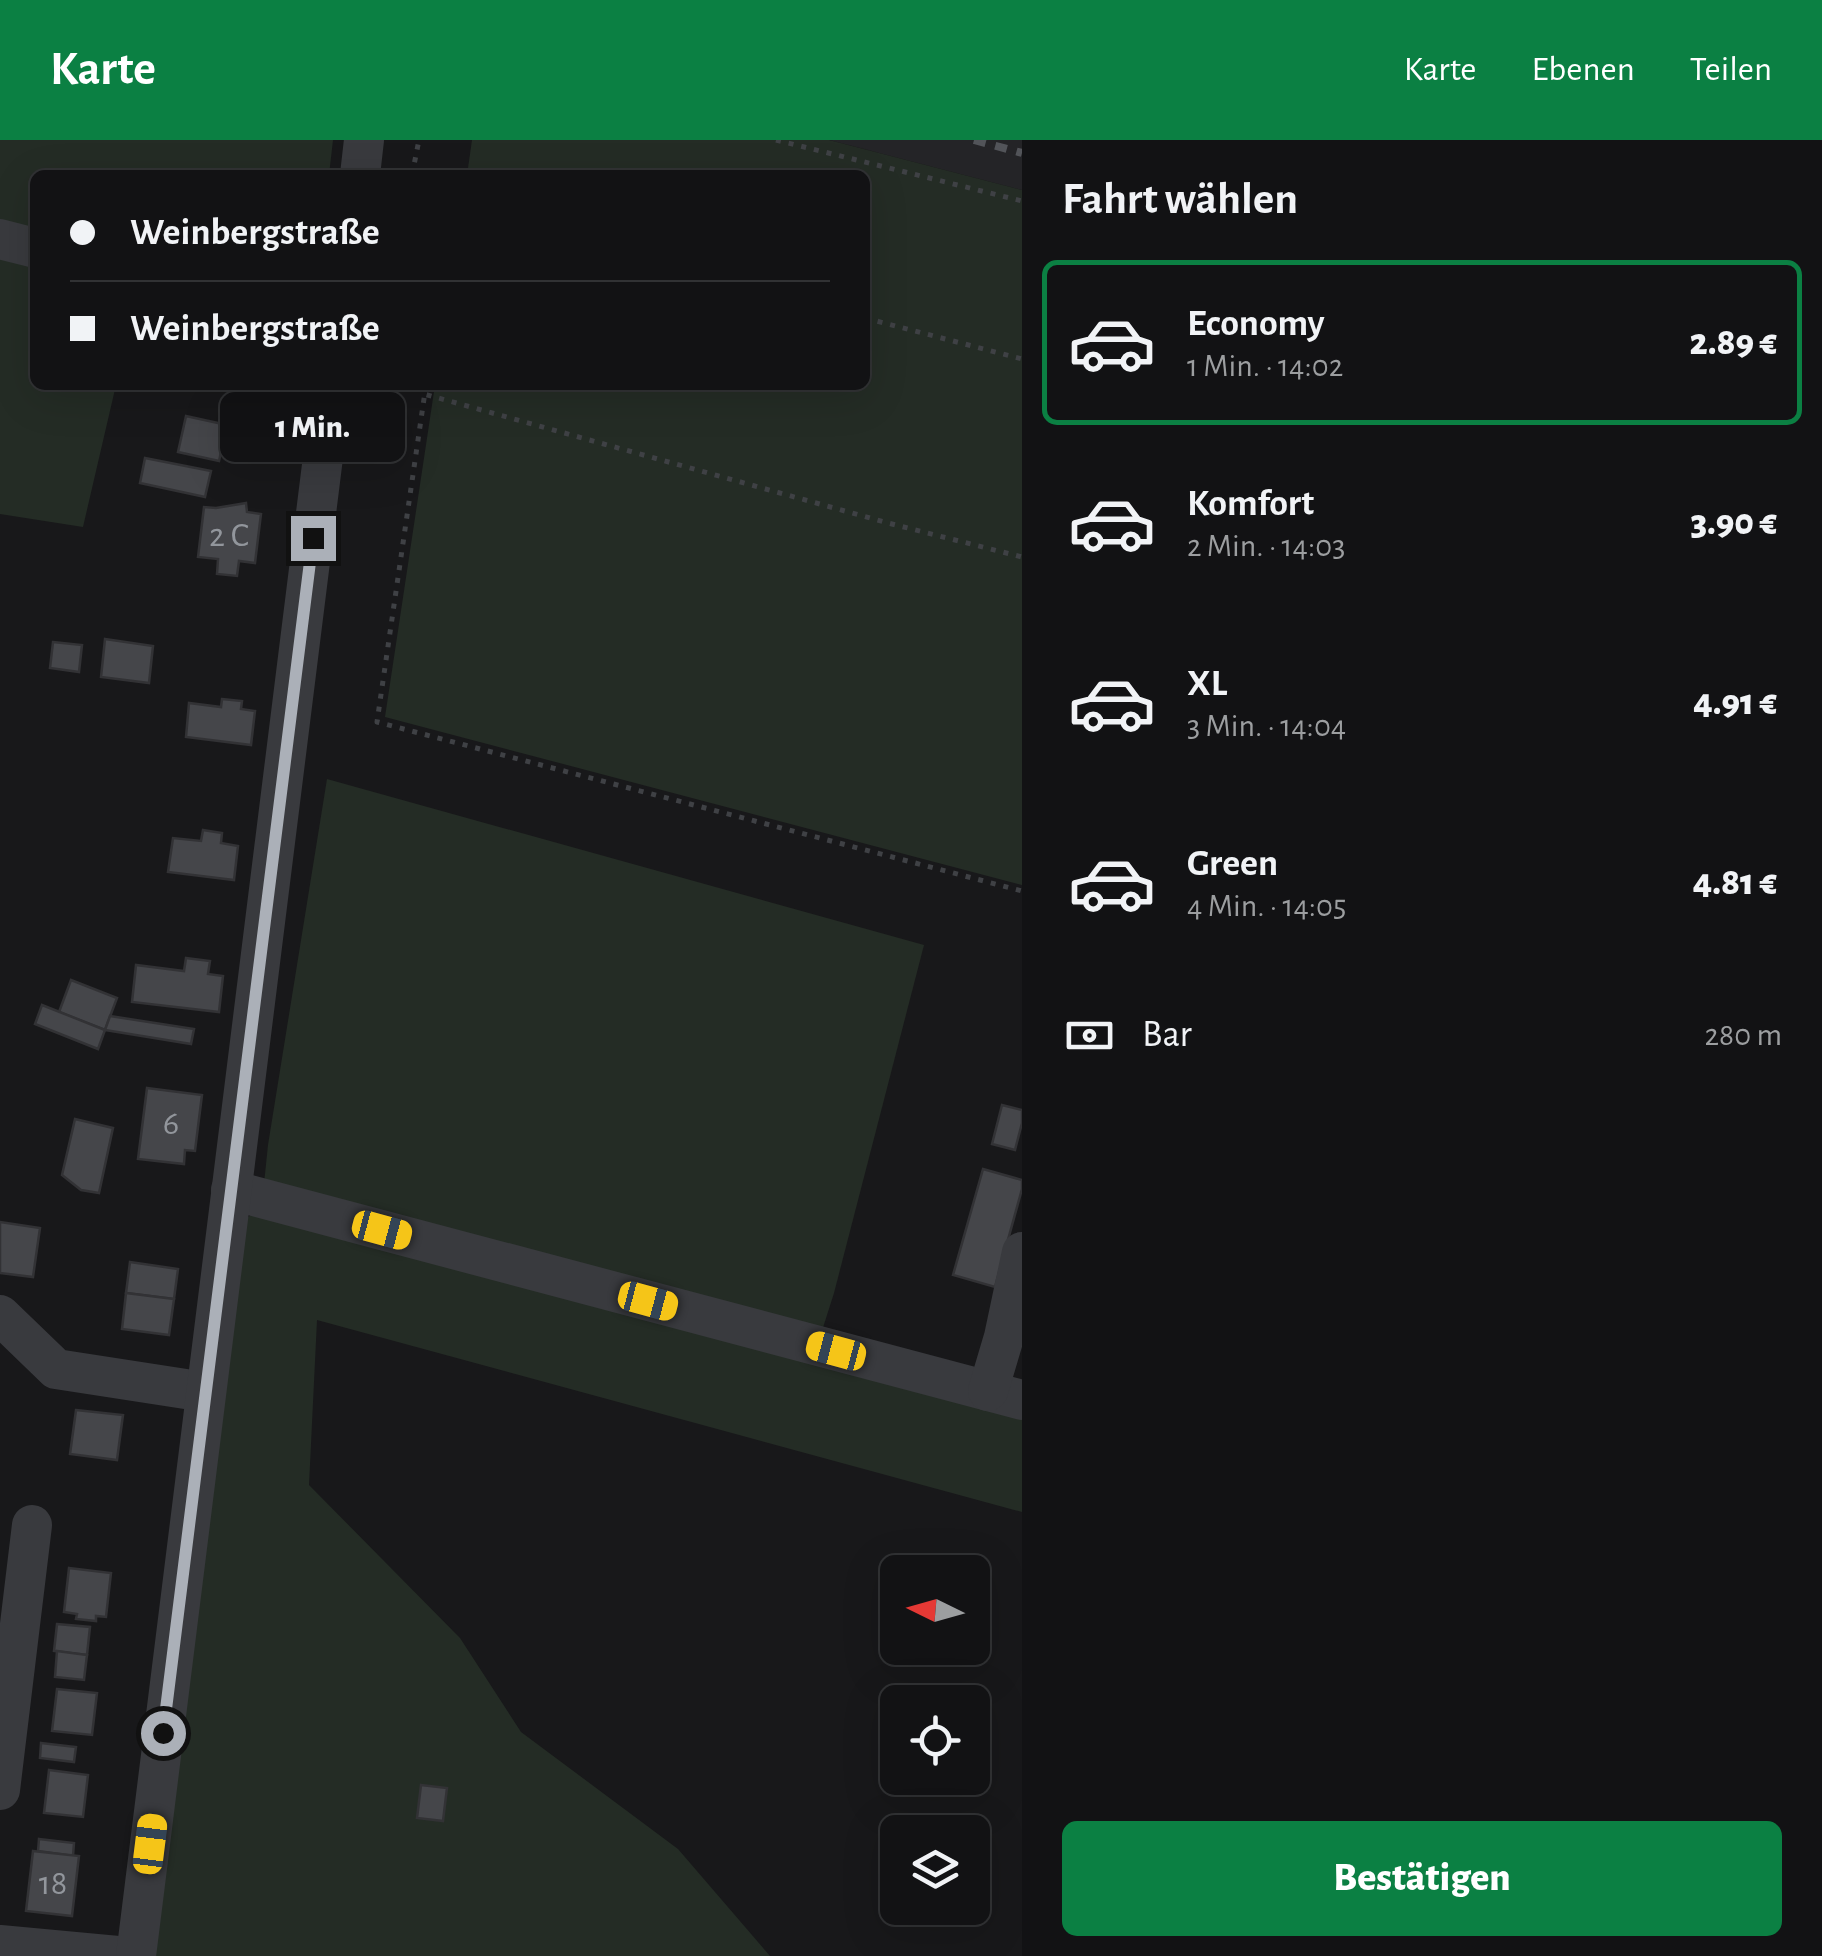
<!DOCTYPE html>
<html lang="de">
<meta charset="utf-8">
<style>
body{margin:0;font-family:"Alegreya Sans",sans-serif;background:#1f2022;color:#f1f3f6;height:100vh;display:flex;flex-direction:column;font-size:38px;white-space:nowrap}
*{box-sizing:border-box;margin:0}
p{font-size:32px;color:#9c9ea0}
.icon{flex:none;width:55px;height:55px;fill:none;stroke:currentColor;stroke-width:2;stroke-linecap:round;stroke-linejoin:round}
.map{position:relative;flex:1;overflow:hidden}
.side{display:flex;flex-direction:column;background:#121214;width:800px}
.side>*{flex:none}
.banner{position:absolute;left:30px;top:30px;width:840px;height:220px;border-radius:15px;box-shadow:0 10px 40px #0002,0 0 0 2px #313234;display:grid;align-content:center;height:220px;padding:0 40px;background:#121214}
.needle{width:65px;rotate:275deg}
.controls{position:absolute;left:880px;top:1415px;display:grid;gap:20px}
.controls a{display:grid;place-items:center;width:110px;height:110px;border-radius:15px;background:#121214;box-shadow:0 10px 40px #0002,0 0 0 2px #313234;font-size:50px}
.end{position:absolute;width:45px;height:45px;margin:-22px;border:12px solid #abb0b8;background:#111;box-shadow:0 0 0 5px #111}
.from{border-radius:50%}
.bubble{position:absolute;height:70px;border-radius:15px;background:#121214;box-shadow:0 10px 40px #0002,0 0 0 2px #313234;font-size:32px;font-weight:800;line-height:70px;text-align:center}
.car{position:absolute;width:30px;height:60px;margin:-30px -15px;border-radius:12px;box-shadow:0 0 8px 2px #0007;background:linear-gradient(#f5c518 24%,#345 0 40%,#f5c518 0 76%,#345 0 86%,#f5c518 0)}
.banner b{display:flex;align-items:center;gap:35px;height:95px;font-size:38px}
.banner b+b{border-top:2px solid #313234}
.banner i{width:25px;height:25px;background:#f1f3f6}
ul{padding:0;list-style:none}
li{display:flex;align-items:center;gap:30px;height:165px;margin:0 20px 15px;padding:0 20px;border:5px solid transparent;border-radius:15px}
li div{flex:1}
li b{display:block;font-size:38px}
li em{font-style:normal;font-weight:800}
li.active{border-color:#0b8043}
li>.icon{width:90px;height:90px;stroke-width:1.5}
h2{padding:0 40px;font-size:45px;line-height:120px}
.pay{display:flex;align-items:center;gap:25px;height:110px;padding:0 40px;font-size:38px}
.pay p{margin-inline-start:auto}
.action{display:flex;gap:20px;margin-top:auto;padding:20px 40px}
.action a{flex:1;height:115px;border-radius:15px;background:#0b8043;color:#fff;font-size:40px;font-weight:800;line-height:115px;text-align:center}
header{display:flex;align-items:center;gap:60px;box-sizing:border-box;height:140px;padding:0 50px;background:#0b8043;color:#fff}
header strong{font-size:48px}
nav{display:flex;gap:55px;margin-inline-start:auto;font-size:35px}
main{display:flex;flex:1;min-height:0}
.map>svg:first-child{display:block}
</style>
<header>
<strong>Karte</strong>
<nav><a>Karte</a><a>Ebenen</a><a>Teilen</a></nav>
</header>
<main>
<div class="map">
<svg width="1022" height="1816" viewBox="0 0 1022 1816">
<rect width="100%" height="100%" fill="#18181a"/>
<path fill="#242427" d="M829 0H1022V50Z"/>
<g fill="#242c25">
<path d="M0 0H333L329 35H35V245H116L83 387 0 374Z"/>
<path d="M472 0H829L1022 50V745L385 577 435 245H865V35H467Z"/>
<path d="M327 639 924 805 834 1153 820 1197 264 1044 268 1005Z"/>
<path d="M261 1067 1022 1271V1372L317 1180 309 1345 460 1498 521 1592 678 1709 770 1816H136L243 1081Z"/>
</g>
<g fill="#45464a" stroke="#323235" stroke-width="2.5">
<path d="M186 276 227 285 219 321 178 312Z"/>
<path d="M145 318 211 331 205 357 140 343Z"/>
<path d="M246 363 247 372 261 374 255 423 239 421 237 436 217 434 218 419 198 417 204 367 216 368Z"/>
<path d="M105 499 153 506 149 543 101 537Z"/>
<path d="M53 502 82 505 79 532 50 528Z"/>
<path d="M222 559 242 561 241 569 255 571 251 605 186 597 189 563 221 567Z"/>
<path d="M203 690 222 693 221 703 238 706 234 740 168 732 173 698 201 701Z"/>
<path d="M186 818 210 821 208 834 223 836 219 872 132 862 136 825 184 831Z"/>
<path d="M71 840 117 858 105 890 59 872Z"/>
<path d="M42 865 105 890 98 909 35 884Z"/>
<path d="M110 876 194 889 191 904 105 890Z"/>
<path d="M147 948 202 955 195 1011 185 1010 184 1024 138 1019Z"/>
<path d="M1002 965 1022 970V983L1015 1010 992 1004Z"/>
<path d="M75 979 113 988 99 1053 81 1050 62 1035Z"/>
<path d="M983 1029 1022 1040V1049L995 1147 953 1135Z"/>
<path d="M0 1082 40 1088 33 1137 0 1133Z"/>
<path d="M130 1122 178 1129 174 1159 126 1153Z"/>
<path d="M126 1153 174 1159 169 1195 122 1189Z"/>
<path d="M76 1270 123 1275 117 1320 70 1314Z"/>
<path d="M69 1428 111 1433 106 1477 96 1476V1481L76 1479 77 1474 64 1472Z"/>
<path d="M57 1484 90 1487 87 1515 54 1511Z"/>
<path d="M57 1511 87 1515 84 1540 55 1537Z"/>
<path d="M57 1549 97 1553 92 1595 52 1591Z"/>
<path d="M41 1603 76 1607 74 1622 40 1618Z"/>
<path d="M49 1630 88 1635 83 1677 44 1673Z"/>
<path d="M421 1645 447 1648 443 1681 417 1678Z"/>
<path d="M39 1699 74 1703 73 1716 38 1711Z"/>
<path d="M33 1711 79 1716 72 1776 26 1771Z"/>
</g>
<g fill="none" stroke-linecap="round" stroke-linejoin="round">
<g stroke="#3f4145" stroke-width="5" stroke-dasharray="5 8" stroke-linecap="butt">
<path d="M776 0 1022 61"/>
<path d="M412 35 419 0"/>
<path d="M865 178 1022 219"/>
<path d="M419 245 424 254 888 383 1022 417"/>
<path d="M426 245 377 582 1022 751"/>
</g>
<g stroke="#393a3e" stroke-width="40">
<path d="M360 35 364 0"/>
<path d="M0 99 35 108"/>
<path d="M231 1050 1022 1260"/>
<path d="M0 1175 56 1229 205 1252"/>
<path d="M988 1251 1004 1197 1022 1112"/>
<path d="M0 1650 32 1385"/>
<path d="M0 1805 118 1816"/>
<path d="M136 1816 332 245"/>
</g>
<path stroke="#525459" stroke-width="8" stroke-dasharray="12 10" stroke-linecap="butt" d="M974 0 1022 13"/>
</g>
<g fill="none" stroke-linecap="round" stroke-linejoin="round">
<path stroke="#abb0b8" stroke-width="12" d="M163 1593 313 398"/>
</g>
<g text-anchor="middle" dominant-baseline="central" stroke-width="10" stroke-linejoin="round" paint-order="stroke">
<g font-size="35" fill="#92969c">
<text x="229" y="395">2 C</text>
<text x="171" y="983">6</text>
<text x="53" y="1743">18</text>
</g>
</g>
</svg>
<div class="controls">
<a><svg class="needle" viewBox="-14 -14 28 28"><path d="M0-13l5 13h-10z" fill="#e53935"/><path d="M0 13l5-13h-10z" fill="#9c9ea0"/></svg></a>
<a><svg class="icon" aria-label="locate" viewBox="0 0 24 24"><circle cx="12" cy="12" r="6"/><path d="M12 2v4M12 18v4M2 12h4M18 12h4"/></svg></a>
<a><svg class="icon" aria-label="layers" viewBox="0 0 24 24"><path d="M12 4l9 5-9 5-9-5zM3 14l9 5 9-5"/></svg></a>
</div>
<i class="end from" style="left:163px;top:1593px"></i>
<i class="end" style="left:313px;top:398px"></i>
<div class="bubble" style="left:220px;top:252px;width:185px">1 Min.</div>
<i class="car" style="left:382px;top:1090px;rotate:105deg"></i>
<i class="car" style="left:648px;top:1161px;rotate:105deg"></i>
<i class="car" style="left:836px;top:1211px;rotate:285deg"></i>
<i class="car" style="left:150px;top:1704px;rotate:7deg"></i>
<div class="banner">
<b><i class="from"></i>Weinbergstraße</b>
<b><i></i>Weinbergstraße</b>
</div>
</div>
<section class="side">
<h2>Fahrt wählen</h2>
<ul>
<li class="active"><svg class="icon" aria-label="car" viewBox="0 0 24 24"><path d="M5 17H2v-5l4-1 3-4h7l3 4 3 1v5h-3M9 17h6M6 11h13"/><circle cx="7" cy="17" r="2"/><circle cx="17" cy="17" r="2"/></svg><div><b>Economy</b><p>1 Min. · 14:02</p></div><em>2.89 €</em></li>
<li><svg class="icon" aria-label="car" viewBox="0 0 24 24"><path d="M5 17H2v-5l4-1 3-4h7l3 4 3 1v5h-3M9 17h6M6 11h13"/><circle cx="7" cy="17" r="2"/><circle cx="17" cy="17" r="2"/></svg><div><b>Komfort</b><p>2 Min. · 14:03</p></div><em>3.90 €</em></li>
<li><svg class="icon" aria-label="car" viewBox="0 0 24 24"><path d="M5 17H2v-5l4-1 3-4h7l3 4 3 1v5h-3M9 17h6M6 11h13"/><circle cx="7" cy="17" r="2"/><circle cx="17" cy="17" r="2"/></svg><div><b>XL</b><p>3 Min. · 14:04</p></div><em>4.91 €</em></li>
<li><svg class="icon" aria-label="car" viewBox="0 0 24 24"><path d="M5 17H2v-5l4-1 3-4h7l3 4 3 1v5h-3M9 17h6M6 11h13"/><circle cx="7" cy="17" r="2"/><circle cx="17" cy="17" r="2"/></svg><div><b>Green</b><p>4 Min. · 14:05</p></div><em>4.81 €</em></li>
</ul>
<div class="pay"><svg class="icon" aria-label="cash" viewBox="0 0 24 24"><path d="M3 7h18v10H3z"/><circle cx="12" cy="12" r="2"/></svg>Bar<p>280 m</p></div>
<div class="action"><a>Bestätigen</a></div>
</section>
</main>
